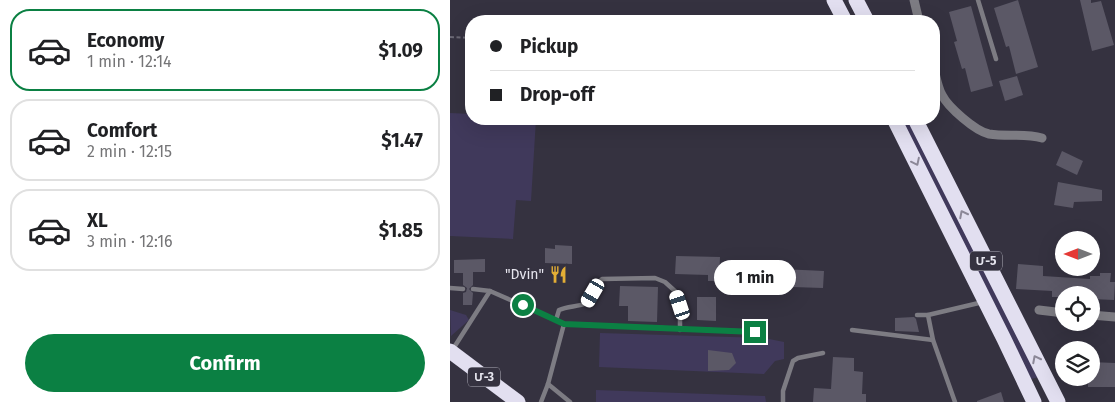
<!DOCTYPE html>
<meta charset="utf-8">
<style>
body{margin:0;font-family:"Fira Sans","Noto Sans Armenian",sans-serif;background:#f2f2f2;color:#202124;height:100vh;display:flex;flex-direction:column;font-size:19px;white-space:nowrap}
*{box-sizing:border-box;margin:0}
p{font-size:16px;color:#757577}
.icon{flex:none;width:28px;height:28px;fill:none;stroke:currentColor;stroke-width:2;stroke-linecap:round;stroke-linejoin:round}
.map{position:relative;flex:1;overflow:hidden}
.side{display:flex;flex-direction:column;background:#fff;width:450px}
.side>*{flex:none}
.top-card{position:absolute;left:15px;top:15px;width:475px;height:110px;border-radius:20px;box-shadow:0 5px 20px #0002;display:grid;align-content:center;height:110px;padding:0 25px;background:#fff}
.needle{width:32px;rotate:270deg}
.fabs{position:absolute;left:605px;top:231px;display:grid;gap:10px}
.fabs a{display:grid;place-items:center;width:45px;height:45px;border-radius:50%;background:#fff;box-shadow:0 5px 20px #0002;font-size:25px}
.end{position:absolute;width:22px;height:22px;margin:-11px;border:6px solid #0b8043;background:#fff;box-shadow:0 0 0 2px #fff}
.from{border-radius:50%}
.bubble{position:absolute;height:35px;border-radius:18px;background:#fff;box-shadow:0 5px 20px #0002;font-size:16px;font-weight:700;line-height:35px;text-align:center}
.car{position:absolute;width:15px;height:30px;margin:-15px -8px;border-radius:6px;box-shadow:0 0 4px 1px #0007;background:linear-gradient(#fff 24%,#345 0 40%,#fff 0 76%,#345 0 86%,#fff 0)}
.top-card b{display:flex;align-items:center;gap:18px;height:48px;font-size:19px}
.top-card b+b{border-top:1px solid #e0e0e0}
.top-card i{width:12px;height:12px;background:#202124}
ul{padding:9px 0 0;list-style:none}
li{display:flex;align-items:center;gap:15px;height:82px;margin:0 10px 8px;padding:0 15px;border:2px solid #e0e0e0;border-radius:20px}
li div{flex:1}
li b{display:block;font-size:19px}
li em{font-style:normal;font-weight:700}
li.on{border-color:#0b8043}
li>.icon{width:45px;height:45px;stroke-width:1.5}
.primary-button{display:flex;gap:10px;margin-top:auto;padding:10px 25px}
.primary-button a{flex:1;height:58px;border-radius:30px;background:#0b8043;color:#fff;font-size:20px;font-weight:700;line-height:58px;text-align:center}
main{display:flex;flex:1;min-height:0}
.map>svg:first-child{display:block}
</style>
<main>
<section class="side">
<ul>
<li class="on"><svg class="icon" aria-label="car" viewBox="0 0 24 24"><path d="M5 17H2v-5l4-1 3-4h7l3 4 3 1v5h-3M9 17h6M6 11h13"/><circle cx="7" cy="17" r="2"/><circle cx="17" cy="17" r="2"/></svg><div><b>Economy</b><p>1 min · 12:14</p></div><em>$1.09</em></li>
<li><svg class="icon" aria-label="car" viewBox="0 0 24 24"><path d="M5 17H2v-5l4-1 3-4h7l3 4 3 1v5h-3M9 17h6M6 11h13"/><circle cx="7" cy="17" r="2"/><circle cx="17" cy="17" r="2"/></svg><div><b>Comfort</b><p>2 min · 12:15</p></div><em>$1.47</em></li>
<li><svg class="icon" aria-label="car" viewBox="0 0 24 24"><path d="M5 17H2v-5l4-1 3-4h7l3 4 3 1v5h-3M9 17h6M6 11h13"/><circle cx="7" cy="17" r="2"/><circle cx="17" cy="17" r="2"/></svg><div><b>XL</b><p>3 min · 12:16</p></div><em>$1.85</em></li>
</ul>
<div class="primary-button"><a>Confirm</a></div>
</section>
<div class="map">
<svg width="665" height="402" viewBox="0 0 665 402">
<rect width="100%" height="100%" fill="#353240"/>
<g fill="#40395b">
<path d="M0 113 21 114V119H86L81 201 66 200 63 239 0 236Z"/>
<path d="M451 119H459L589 377 581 379Z"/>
<path d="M0 310 16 315 19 320 1 336Z"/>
<path d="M150 333 314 338 334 342V359L325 361 314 374 149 367Z"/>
<path d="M146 390 315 396 316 402H146Z"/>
</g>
<g fill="#5b5866">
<path d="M568 0 588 67 566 74 559 46 556 47 544 8Z"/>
<path d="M630 0H641V3L651 1 664 45 642 51Z"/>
<path d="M521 6 543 86 521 92 515 68 512 69 504 42 507 41 499 12Z"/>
<path d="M567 76 573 95 555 101 549 81Z"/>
<path d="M612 151 633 161 627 175 606 165Z"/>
<path d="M608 182 652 190V201L624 202 623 208 604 205Z"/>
<path d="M105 245 122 246V264L95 263V248L105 249Z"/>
<path d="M226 256 270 257 269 281H258V275L225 274Z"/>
<path d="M35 259V272H23V285L19 289 23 293 22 305H13V293L16 292 17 288 13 285V273H4V260Z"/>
<path d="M568 264 593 266V276L640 279V276H650V273H661L660 282H665L664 300 641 299V295H614V297H602V291L566 289Z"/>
<path d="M332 269 374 271 373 288 342 287V279H332Z"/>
<path d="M170 286 208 287 207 322 178 321V306H169Z"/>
<path d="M247 297H266V321L247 320Z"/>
<path d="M464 317 466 319 469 332 445 331V318Z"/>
<path d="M258 350 282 353 286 363 279 370 258 371Z"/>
<path d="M383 357 404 358V371L413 372 412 394H416V402H363L364 388 381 389Z"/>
<path d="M641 362 665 363V387H638V378H641Z"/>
<path d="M551 392 554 402H527V401Z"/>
</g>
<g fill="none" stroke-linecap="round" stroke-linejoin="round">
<path stroke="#6b6975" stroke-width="2" stroke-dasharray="4 2.5" stroke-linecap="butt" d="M0 37 21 38"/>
<g stroke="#7d7c83" stroke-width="4.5">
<path d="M528 0 546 59"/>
<path d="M0 288 13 289"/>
<path d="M40 291 106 320 114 324 305 332"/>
<path d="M467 315H478L533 302"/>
<path d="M478 315 483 340 505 402"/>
<path d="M106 320 109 310C118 306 128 307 137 303L146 285 152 279 205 278 215 282 226 292 230 305V330"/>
<path d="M402 330 483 340"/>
<path d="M3 349 40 291 23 289"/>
<path d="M98 384 120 402"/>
<path d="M91 402 98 384 114 324"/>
<path d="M333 402V391L343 361 348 358 373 353"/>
</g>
<g stroke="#7d7c83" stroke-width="9">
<path d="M464 0 469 21"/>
<path d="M484 69C486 77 488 88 492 95 498 107 525 131 539 134 557 137 575 133 592 138"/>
<path d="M589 310 614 313"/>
<path d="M641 315 665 317"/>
</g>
<g stroke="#e2dff0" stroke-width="15">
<path d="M384 0 395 21"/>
<path d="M406 0 417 21"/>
<path d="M444 119 554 339 584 402"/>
<path d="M465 119 608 402"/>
<path d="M0 351 68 402"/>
</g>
</g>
<defs><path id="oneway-chevron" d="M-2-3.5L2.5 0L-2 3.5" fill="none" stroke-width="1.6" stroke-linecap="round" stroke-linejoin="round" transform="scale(1.25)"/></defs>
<g stroke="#8c8898">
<use href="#oneway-chevron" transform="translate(466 162) rotate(64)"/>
<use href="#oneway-chevron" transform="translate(513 214) rotate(-117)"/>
<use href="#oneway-chevron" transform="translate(586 359) rotate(-117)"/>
</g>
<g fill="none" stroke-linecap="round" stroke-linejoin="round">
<path stroke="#0b8043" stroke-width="6" d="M73 305 114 324 305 332"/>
</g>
<defs>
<symbol id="restaurant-bare" viewBox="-9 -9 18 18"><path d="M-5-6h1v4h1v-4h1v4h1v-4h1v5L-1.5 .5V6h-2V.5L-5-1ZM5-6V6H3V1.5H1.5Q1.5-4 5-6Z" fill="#e3ae35" stroke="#353240" stroke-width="2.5" paint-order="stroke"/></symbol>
</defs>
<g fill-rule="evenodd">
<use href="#restaurant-bare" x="96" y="262" width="25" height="25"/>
</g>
<g text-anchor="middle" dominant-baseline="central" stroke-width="4" stroke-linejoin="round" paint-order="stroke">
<g fill="#353240" stroke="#b1afba" stroke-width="1">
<rect x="520" y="251.5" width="32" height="19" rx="4"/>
<rect x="18" y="367.5" width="32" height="19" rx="4"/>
</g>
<g font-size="12" font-weight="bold" fill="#e6e5ee">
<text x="536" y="261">Մ-5</text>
<text x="34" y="377">Մ-3</text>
</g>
<g font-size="14" fill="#e6e5ee" stroke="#353240" text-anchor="end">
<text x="94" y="274">"Dvin"</text>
</g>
</g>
</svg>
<div class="fabs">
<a><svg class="needle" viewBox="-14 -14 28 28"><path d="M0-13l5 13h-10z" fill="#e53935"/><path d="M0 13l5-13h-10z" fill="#757577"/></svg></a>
<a><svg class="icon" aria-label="locate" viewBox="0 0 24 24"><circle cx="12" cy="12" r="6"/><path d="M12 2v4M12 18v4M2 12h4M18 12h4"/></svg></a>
<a><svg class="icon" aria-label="layers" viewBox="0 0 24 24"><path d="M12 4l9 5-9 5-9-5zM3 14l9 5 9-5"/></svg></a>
</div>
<i class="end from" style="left:73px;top:305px"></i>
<i class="end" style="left:305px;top:332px"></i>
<div class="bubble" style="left:264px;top:260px;width:82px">1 min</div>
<i class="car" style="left:143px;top:293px;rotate:210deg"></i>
<i class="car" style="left:230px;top:305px;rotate:342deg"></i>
<div class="top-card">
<b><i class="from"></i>Pickup</b>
<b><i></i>Drop-off</b>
</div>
</div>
</main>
